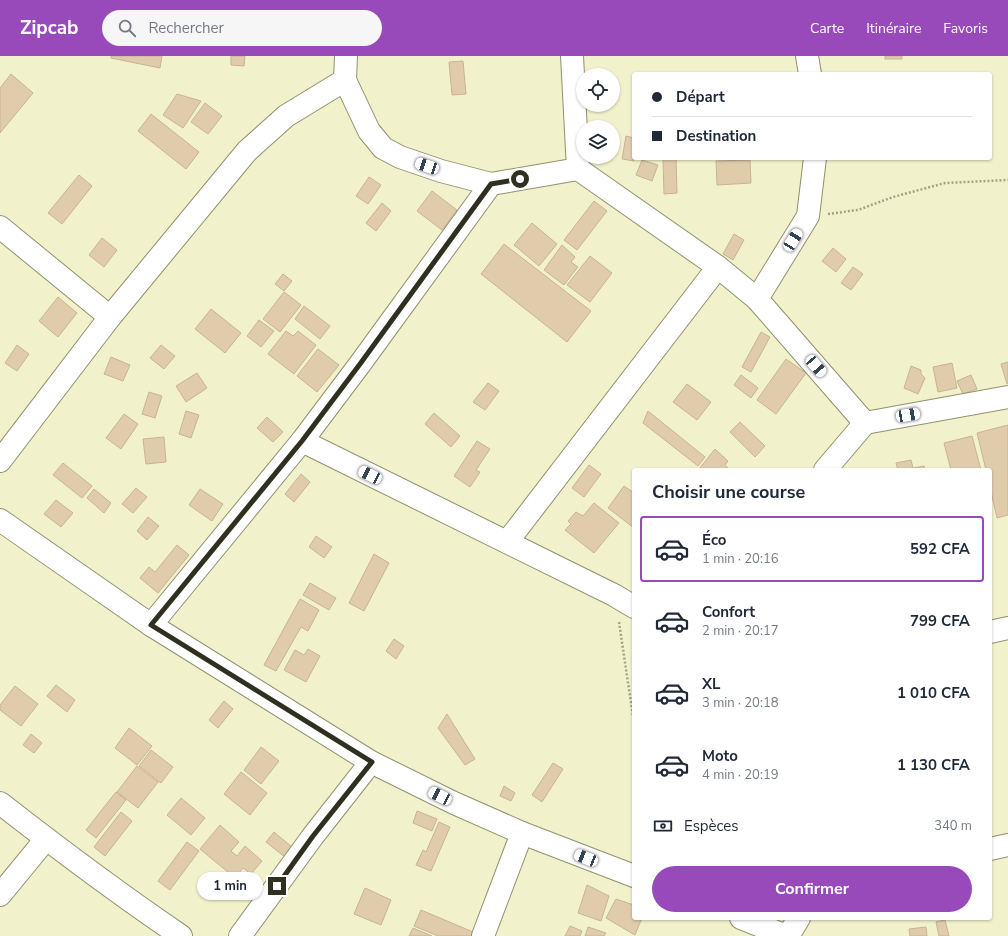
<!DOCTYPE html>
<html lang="fr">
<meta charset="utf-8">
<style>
body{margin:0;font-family:"Nunito Sans",sans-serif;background:#f6f6f7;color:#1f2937;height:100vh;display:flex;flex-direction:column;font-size:15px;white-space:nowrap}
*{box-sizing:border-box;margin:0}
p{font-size:13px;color:#747a83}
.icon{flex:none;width:22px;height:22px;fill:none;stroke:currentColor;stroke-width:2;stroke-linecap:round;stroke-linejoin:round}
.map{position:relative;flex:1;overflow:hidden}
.details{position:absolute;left:632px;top:412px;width:360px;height:452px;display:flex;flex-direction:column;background:#fff;border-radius:4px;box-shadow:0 1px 3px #0004}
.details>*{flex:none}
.hud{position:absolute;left:632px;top:16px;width:360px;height:88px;border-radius:4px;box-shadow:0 1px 3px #0004;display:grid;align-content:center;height:88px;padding:0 20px;background:#fff}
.fabs{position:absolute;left:576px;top:12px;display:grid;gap:8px}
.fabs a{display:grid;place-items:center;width:44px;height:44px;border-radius:50%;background:#fff;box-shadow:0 1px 3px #0004;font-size:20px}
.end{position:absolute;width:18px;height:18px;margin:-9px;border:5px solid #303021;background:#fff;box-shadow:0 0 0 2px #fff}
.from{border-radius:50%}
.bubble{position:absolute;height:28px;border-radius:14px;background:#fff;box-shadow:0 1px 3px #0004;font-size:13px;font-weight:700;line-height:28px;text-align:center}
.car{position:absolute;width:12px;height:24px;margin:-12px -6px;border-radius:5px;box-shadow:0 0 3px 1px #0007;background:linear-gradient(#fff 24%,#345 0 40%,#fff 0 76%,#345 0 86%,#fff 0)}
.hud b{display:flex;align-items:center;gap:14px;height:38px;font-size:15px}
.hud b+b{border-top:1px solid #e0e1e3}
.hud i{width:10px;height:10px;background:#1f2937}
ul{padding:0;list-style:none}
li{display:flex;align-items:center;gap:12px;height:66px;margin:0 8px 6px;padding:0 12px;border:2px solid transparent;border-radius:4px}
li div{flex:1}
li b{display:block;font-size:15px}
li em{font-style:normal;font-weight:700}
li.selected{border-color:#984abb}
li>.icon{width:36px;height:36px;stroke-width:1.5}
h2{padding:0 20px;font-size:18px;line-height:48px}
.pay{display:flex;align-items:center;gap:10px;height:44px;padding:0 20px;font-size:15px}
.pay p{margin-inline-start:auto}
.button{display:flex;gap:8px;margin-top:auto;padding:8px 20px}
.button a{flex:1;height:46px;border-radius:24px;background:#984abb;color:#fff;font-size:16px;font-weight:700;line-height:46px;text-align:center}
header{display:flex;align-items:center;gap:24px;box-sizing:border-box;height:56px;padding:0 20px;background:#984abb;color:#fff}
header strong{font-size:19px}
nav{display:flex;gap:22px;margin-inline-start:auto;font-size:14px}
.search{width:280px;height:36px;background:#f6f6f7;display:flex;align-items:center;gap:10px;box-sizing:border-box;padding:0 14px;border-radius:22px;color:#747a83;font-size:15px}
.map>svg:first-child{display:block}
</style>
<header>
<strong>Zipcab</strong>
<div class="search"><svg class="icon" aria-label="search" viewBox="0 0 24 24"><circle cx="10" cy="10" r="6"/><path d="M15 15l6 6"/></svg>Rechercher</div>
<nav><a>Carte</a><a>Itinéraire</a><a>Favoris</a></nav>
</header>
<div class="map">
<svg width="1008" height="880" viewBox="0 0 1008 880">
<rect width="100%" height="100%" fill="#f1f2cc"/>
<g fill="#e0cbab" stroke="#c8b394">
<path d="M111 0H162L160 12 111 2Z"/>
<path d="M231 0H245L244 10 231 9Z"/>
<rect x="885" y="0" width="17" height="3"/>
<path d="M463 5 466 38 452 39 449 6Z"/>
<path d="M11 18 33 37 0 77V32Z"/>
<path d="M177 38 201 45 183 72 163 59Z"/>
<path d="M205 47 222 60 208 78 191 66Z"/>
<path d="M151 58 199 96 186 113 138 75Z"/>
<path d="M626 80 634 82V105L622 103Z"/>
<path d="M663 102H676L677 137 664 138Z"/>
<path d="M642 104 658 109 652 125 636 119Z"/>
<path d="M750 104 751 127 717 129 716 105Z"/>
<path d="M79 119 92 130 62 168 48 157Z"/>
<path d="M369 121 381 129 368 148 356 140Z"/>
<path d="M432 135 457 154 442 174 417 155Z"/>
<path d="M594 145 607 155 577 194 564 184Z"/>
<path d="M382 147 391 155 376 175 366 167Z"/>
<path d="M532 167 557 188 539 210 514 189Z"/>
<path d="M734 178 744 184 733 204 723 198Z"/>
<path d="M102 182 117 194 104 211 89 199Z"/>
<path d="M504 188 591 255 567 286 481 218Z"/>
<path d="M562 189 575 201 571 206 578 211 564 229 544 214Z"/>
<path d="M833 192 846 203 836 216 822 205Z"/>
<path d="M590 200 612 217 590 246 567 229Z"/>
<path d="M853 211 863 218 851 234 841 227Z"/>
<path d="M283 218 292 225 284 235 275 228Z"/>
<path d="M284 236 301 249 280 276 263 263Z"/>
<path d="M58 241 77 257 58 281 39 265Z"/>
<path d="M304 250 330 270 320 283 295 263Z"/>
<path d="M211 253 241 277 225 297 195 273Z"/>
<path d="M259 264 274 275 261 291 247 280Z"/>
<path d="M286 275 293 280 298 275 316 289 294 318 268 298Z"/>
<path d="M761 276 770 281 751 316 742 311Z"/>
<path d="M17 289 29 298 17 315 5 307Z"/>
<path d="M161 289 175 300 164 313 150 302Z"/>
<path d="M318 293 339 309 317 336 297 320Z"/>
<path d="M111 301 130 309 123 325 104 318Z"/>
<path d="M786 303 806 317 776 358 757 344Z"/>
<path d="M1008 306V327L1007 328 1001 308Z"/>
<path d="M952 307 957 332 938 336 933 311Z"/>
<path d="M911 310 921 314V318L925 322 918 338 904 332Z"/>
<path d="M197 317 207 332 186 346 176 330Z"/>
<path d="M741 319 758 332 751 342 734 329Z"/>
<path d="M971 319 977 333 963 338 957 325Z"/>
<path d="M488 327 499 335 485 354 473 346Z"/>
<path d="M687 328 711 346 697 364 673 346Z"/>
<path d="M149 336 162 340 155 362 142 358Z"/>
<path d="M186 355 199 359 191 382 179 378Z"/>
<path d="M648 355 705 401 698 410 643 367Z"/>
<path d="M434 357 460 380 451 391 425 368Z"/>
<path d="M124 358 138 368 121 393 106 382Z"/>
<path d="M267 361 283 376 273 386 257 372Z"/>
<path d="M740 366 765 390 755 401 730 376Z"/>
<path d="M1008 369V459L997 462 990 431V414H986L977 377Z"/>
<path d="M972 380 981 414H951L944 387Z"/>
<path d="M164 381 166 406 146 408 143 383Z"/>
<path d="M477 385 490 393 476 414 480 416 470 431 454 420Z"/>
<path d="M715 393 728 405 725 409 730 414H701L699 413Z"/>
<path d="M911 404 913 412 924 410 925 414H898L896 407Z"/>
<path d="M63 407 92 430 82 442 53 419Z"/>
<path d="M589 409 601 418 584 441 572 432Z"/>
<path d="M301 418 310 426 294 446 285 438Z"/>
<path d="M624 430 634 437V472L608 452Z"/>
<path d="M136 432 147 441 133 457 122 448Z"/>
<path d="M94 433 111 447 104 457 87 442Z"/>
<path d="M200 433 223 448 212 465 189 449Z"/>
<path d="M56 444 73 457 61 471 44 458Z"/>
<path d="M594 447 619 467 594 497 565 474 571 468 568 465 576 456 583 460Z"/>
<path d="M148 461 159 470 147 484 137 475Z"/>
<path d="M316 480 332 491 324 502 309 491Z"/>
<path d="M177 489 189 499 158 537 140 522 149 511 155 516Z"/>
<path d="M374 498 389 507 364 555 349 547Z"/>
<path d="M310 527 336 542 329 554 303 539Z"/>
<path d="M300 543 319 554 308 575 301 571 276 615 264 609Z"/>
<path d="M394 583 404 590 396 603 386 595Z"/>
<path d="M308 593 320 600 306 626 284 614 295 594 304 599Z"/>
<path d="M56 629 75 644 67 656 47 640Z"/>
<path d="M15 630 38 648 21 670 0 654V649Z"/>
<path d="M224 645 233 653 218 672 209 664Z"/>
<path d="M447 658 475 703 465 709 438 672Z"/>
<path d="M129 672 152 690 137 709 115 692Z"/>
<path d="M31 678 42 687 34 697 23 689Z"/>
<path d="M261 691 279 705 261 728 244 714Z"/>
<path d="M151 694 173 711 161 727 139 710Z"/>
<path d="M553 707 563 713 542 746 532 739Z"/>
<path d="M137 710 158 726 138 752 117 736Z"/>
<path d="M241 716 267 737 250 759 224 738Z"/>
<path d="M504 730 515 737 511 745 500 740Z"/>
<path d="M116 736 126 744 96 782 86 774Z"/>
<path d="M181 742 205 762 191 779 167 759Z"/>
<path d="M417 755 437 763 432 775 413 767Z"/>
<path d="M121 756 132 765 105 800 94 791Z"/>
<path d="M439 766 450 771 431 815 416 809 423 794 426 796Z"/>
<path d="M220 769 239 786 231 795 237 800 245 790 262 805 251 818 243 812 235 822 200 793Z"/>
<path d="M274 776 293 792 286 802 266 786Z"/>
<path d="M187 786 199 795 170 834 158 825Z"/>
<path d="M587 829 609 840 601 865 578 857Z"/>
<path d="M365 832 391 844 381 869 354 858Z"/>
<path d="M616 843 634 849V862H642L635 879 606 862Z"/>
<path d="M421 854 473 876 472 880H438L414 870Z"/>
<path d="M945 864 949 880H939L936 866Z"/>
<path d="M570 870 582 875 580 880H565Z"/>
<path d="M588 871 606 877 604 880H585Z"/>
<path d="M926 871 927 880H910L909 873Z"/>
<path d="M413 872 432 880H409Z"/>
</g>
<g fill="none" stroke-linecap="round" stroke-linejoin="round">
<defs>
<g id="street">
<path d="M346 0 345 24 369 75 383 92 400 101 441 115 491 128"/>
<path d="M572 0 578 113"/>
<path d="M807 0 810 18"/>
<path d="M0 171 110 261"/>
<path d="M757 243 808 160 815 102"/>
<path d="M302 385 614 539 634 551"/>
<path d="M0 405 110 261 247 95 286 60 345 24"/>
<path d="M825 414 865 367"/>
<path d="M0 464 151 569 371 706 454 747 522 777 634 820"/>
<path d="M507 486 718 211"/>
<path d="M151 569 302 385 360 308 491 128 578 113 718 211 757 243 865 367 1008 341"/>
<path d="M990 576 1008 572"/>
<path d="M0 747C59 793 119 838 181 880"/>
<path d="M990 793 1008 789"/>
<path d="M0 839 46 783"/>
<path d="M741 862 786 880"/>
<path d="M240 880 313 780 371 706"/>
<path d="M483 880 522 777"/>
<path d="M788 880 799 862"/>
</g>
</defs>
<use href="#street" stroke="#91916e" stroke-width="24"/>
<g stroke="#a2a386" stroke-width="2.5" stroke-dasharray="2 2" stroke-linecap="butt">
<path d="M828 158 858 154 893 141 945 127 1008 124"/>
<path d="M619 566 634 667"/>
</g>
<use href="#street" stroke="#fff" stroke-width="22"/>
</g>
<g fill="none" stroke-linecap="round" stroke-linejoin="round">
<path stroke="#303021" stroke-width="5" d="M277 830 313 780 372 706 151 569 302 385 360 308 491 128 520 123"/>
</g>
</svg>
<div class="fabs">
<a><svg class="icon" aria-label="locate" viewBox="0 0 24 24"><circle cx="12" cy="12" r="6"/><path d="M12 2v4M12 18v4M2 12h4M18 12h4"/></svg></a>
<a><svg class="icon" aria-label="layers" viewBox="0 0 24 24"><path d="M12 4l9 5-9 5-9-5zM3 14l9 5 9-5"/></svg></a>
</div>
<i class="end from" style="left:520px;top:123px"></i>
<i class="end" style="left:277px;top:830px"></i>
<div class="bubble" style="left:197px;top:816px;width:66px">1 min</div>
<i class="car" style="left:427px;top:110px;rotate:289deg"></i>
<i class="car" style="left:793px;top:184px;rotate:32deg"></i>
<i class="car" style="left:816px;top:310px;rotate:139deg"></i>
<i class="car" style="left:908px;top:359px;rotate:80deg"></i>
<i class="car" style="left:370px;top:419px;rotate:296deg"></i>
<i class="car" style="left:440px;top:740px;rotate:297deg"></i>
<i class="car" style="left:586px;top:802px;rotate:292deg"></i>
<div class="hud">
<b><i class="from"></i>Départ</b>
<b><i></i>Destination</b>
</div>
<section class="details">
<h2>Choisir une course</h2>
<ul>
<li class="selected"><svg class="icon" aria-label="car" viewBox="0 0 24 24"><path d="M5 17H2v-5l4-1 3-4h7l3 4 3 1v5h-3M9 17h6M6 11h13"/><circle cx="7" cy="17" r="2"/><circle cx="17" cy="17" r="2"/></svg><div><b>Éco</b><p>1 min · 20:16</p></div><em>592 CFA</em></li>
<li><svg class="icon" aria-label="car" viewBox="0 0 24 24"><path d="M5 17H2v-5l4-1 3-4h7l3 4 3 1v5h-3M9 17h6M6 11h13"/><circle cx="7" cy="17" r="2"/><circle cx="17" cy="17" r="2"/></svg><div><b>Confort</b><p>2 min · 20:17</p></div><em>799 CFA</em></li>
<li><svg class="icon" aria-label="car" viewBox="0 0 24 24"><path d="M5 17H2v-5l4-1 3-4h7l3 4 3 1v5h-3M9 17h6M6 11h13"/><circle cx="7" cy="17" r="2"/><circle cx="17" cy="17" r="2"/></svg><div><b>XL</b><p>3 min · 20:18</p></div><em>1 010 CFA</em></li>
<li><svg class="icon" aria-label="car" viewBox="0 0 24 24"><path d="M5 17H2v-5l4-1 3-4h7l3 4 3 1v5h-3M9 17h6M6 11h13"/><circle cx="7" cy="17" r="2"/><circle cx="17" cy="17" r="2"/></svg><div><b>Moto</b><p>4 min · 20:19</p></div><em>1 130 CFA</em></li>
</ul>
<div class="pay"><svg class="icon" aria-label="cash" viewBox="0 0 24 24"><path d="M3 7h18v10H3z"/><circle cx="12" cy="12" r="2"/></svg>Espèces<p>340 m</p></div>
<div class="button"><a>Confirmer</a></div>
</section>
</div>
